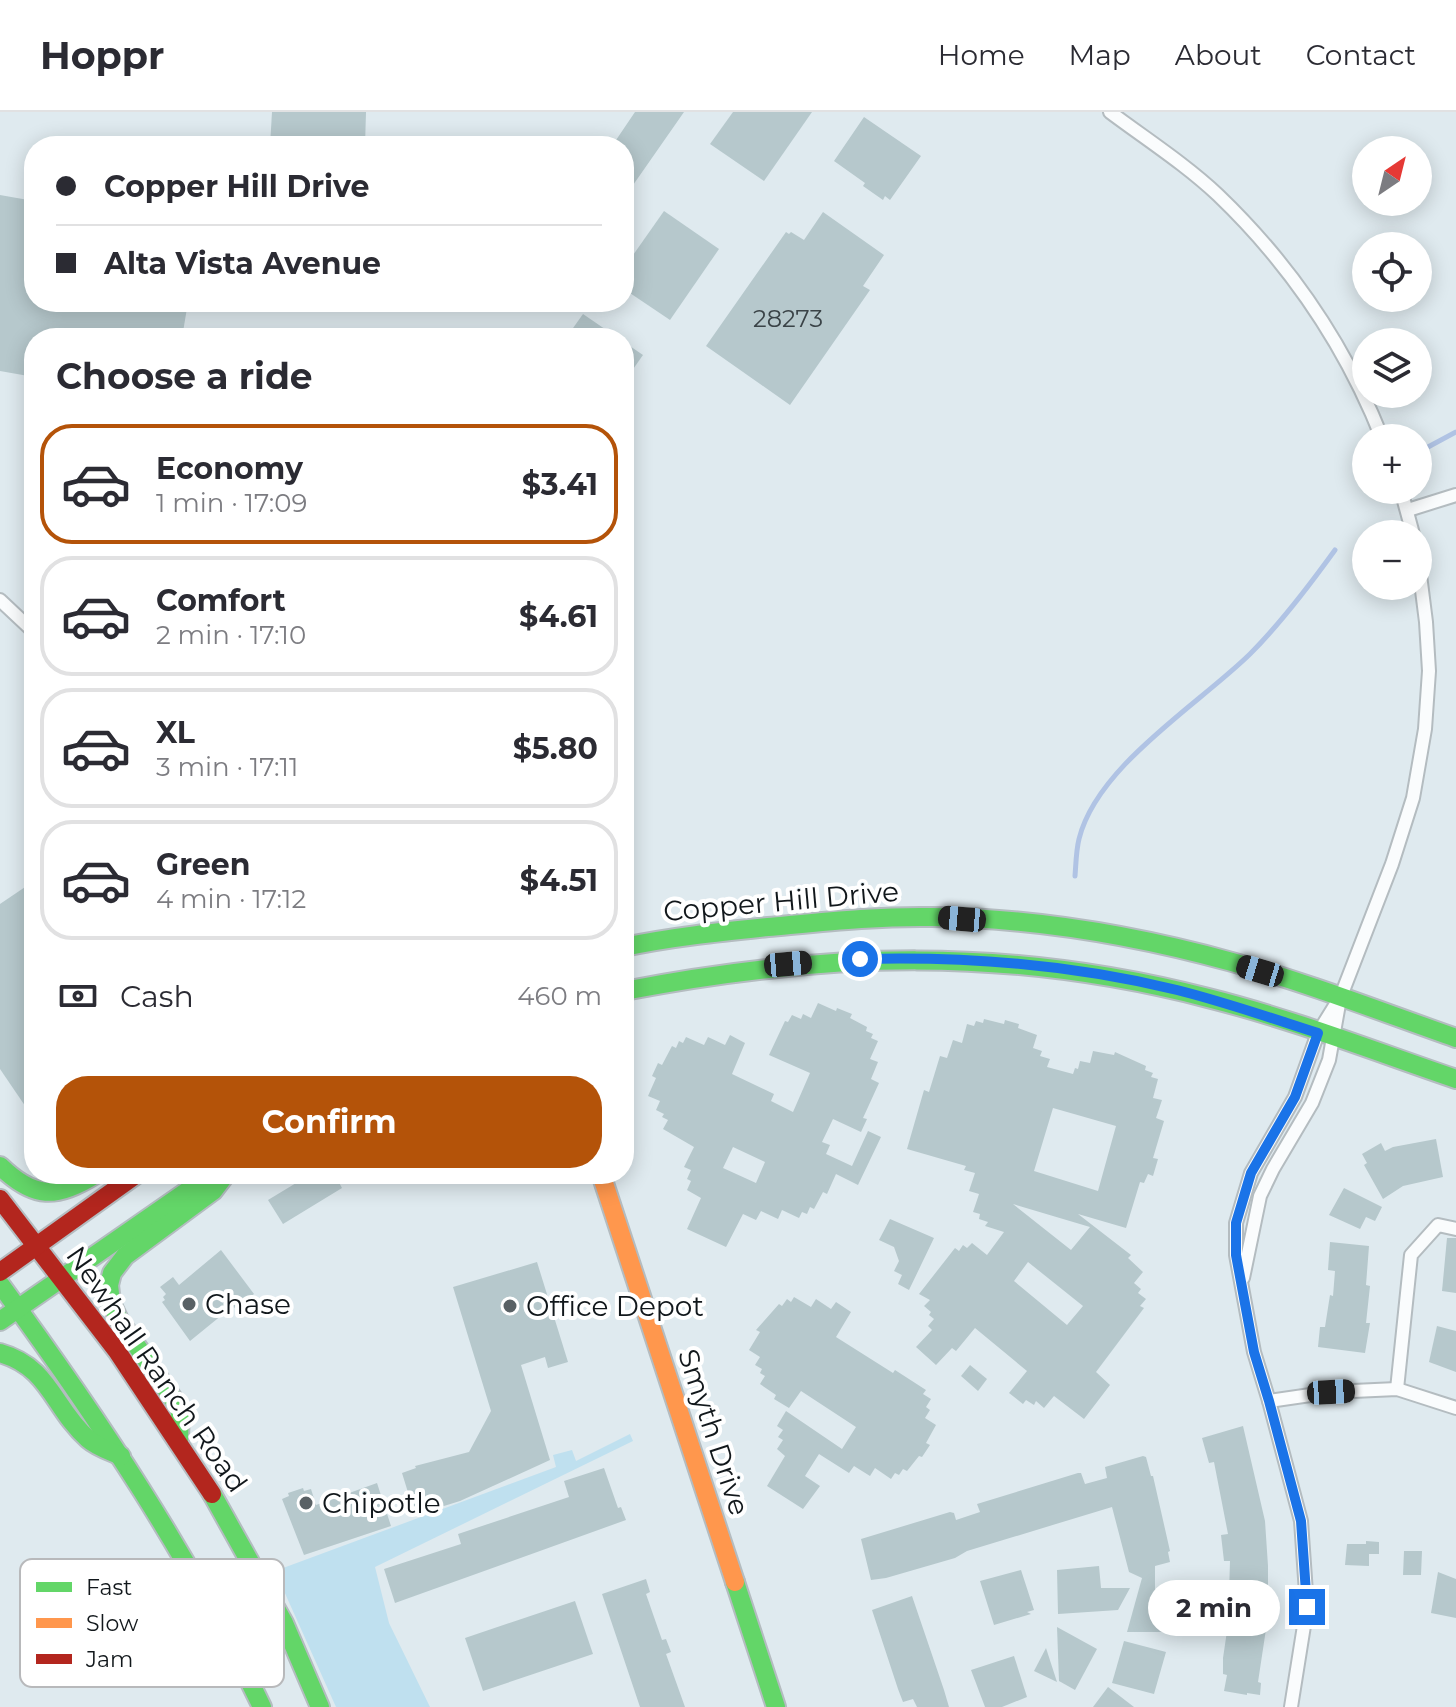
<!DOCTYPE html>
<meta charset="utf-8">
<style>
body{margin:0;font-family:Montserrat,sans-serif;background:#f7f7f7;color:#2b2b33;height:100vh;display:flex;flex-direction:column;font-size:30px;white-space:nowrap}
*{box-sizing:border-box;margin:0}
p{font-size:26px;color:#7c7c81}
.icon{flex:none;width:44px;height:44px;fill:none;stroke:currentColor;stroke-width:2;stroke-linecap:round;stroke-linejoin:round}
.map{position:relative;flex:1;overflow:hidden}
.drawer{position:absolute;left:24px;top:216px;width:610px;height:856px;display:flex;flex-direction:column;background:#fff;border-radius:32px;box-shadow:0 4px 20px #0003}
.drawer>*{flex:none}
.banner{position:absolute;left:24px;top:24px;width:610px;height:176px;border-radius:32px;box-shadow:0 4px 20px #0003;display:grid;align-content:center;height:176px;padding:0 32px;background:#fff}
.needle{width:52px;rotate:35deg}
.tools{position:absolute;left:1352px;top:24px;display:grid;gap:16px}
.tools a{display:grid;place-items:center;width:80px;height:80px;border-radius:50%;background:#fff;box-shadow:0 4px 20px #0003;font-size:40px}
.end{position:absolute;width:36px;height:36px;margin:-18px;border:10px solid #1a73e8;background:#fff;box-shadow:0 0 0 4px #fff}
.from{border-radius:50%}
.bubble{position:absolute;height:56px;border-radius:28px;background:#fff;box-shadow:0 4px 20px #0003;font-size:26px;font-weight:700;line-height:56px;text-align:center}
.car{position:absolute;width:24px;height:48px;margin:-24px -12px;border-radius:10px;box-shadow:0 0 6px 2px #0007;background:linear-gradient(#222 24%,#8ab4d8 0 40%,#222 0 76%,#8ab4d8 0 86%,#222 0)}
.banner b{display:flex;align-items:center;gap:28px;height:76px;font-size:30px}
.banner b+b{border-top:2px solid #e1e1e2}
.banner i{width:20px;height:20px;background:#2b2b33}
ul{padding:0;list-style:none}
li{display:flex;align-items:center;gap:24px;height:120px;margin:0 16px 12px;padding:0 16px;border:4px solid #e1e1e2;border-radius:32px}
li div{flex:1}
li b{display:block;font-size:30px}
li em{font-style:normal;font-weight:700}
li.on{border-color:#b45309}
li>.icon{width:72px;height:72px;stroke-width:1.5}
h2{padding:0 32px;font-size:36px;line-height:96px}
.pay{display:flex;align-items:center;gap:20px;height:88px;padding:0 32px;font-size:30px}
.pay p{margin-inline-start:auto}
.button{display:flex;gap:16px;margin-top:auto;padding:16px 32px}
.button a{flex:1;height:92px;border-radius:32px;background:#b45309;color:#fff;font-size:32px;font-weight:700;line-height:92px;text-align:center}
header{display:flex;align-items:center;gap:48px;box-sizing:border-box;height:112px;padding:0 40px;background:#fff;border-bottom:2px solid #e1e1e2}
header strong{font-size:38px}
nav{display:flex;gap:44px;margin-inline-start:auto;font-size:28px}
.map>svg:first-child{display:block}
</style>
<header>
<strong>Hoppr</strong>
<nav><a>Home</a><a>Map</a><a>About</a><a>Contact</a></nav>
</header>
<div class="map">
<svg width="1456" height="1595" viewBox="0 0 1456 1595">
<rect width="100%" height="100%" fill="#dfeaef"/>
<path fill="#bfe0ef" d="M630 1322 633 1329 375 1455 389 1511 430 1595H336L275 1459 556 1355 553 1343 572 1338 576 1349Z"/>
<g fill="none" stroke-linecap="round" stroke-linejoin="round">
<g stroke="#b0c3e4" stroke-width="5">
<path d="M1428 335 1456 320"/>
<path d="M1075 764C1076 752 1076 739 1079 727 1097 654 1198 593 1250 542 1282 510 1309 474 1335 438"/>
</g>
</g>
<g fill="#b6c8cc" fill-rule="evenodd">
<path d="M272 0H366L365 34H270Z"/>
<path d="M635 0H684L624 86V34H612Z"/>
<path d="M733 0H812L764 69 710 32Z"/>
<path d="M864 5 921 44 890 88 885 84 883 88 863 74 865 71 834 49Z"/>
<path d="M0 83 34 89 28 134 34 135V190H188L182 226H34V265L0 259Z"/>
<path d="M664 99 719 137 670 208 624 177V156Z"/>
<path d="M823 100 884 143 863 174 870 178 790 293 706 234 786 120 789 122 791 120 804 128Z"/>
<path d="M583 202 618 226H566Z"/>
<path d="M624 230 643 243 624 270Z"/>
<path d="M34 769V1007L0 957V792Z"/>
<path d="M818 891 836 899 837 896 852 902 850 906 867 915 866 919 873 922 871 926 878 929 870 947 878 950 871 967 879 971 863 1006 867 1007 861 1020 833 1007 822 1030 830 1033 826 1042 852 1054 868 1019 881 1025 858 1073 836 1062 827 1082 823 1080 814 1097 810 1095 807 1102 802 1100 799 1106 782 1098 778 1107 761 1099 756 1108 743 1102 726 1135 687 1117 701 1086 687 1078 691 1069 687 1067 691 1058 684 1055 694 1035 663 1017 668 1008 662 1005 664 1002 656 998 660 989 648 984 656 966 652 964 658 951 662 953 672 934 676 936 679 929 683 931 686 925 704 933 708 925 725 933 730 923 745 931 732 962 774 982 771 989 793 1000 810 961 769 943 785 909 788 910 792 903 801 907 803 902 811 906ZM733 1035 765 1050 756 1071 723 1056Z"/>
<path d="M984 907 1004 912 1005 908 1019 912 1018 916 1037 923 1033 936 1042 939 1040 944 1050 947 1047 955 1073 962 1075 956 1078 957 1080 949 1090 951 1093 939 1114 943 1115 940 1146 954 1145 958 1153 961 1151 965 1158 967 1153 986 1162 988 1156 1006 1164 1009 1153 1046 1158 1047 1153 1064 1148 1062 1144 1071 1140 1070 1126 1116 1078 1102 1131 1143 1128 1146 1143 1160 1134 1171 1141 1177 1138 1181 1146 1187 1140 1194 1144 1196 1096 1260 1110 1273 1084 1307 1054 1284 1044 1296 1036 1289 1034 1293 1026 1288 1023 1292 1009 1281 1027 1259 975 1216 956 1239 952 1236 936 1253 916 1235 932 1218 928 1214 934 1207 929 1203 931 1200 924 1194 930 1188 919 1182 955 1136 959 1139 963 1133 967 1136 972 1131 987 1143 1004 1120 985 1114 988 1110 979 1107 980 1102 973 1100 979 1082 969 1079 975 1061 964 1058 966 1054 907 1037 924 978 929 980 940 944 947 946 953 928 962 931 967 912 974 914 976 909 983 911ZM1053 996 1116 1014 1098 1079 1034 1059ZM1013 1092 1090 1115 1071 1138ZM1028 1150 1083 1194 1067 1213 1014 1169Z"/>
<path d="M1436 1027 1443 1065 1403 1074 1383 1087 1364 1053 1367 1051 1362 1042 1381 1031 1385 1039 1393 1035Z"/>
<path d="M311 1062H325L330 1069 336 1065 342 1076 283 1112 268 1088Z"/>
<path d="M1344 1076 1382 1095 1375 1109 1366 1105 1360 1117 1329 1103Z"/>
<path d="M890 1107 934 1126 909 1178 898 1172 902 1163 894 1159 899 1149 894 1135 879 1128Z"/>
<path d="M1447 1126H1456V1181L1442 1179Z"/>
<path d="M1330 1130 1369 1134 1366 1173 1370 1174 1366 1211H1370L1365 1241 1318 1235 1320 1215H1325L1330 1183 1333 1184 1335 1159 1328 1158Z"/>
<path d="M221 1138 254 1182 234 1196 233 1194 190 1229 162 1190 165 1188 163 1185 166 1182 160 1175 173 1165 179 1173Z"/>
<path d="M537 1150 568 1250 548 1256 545 1245 521 1253 550 1348 460 1389 415 1403 402 1361 416 1356 415 1354 469 1340 491 1299 453 1175Z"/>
<path d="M794 1185 811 1195 816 1187 831 1197 836 1190 851 1200 836 1225 893 1261 895 1258 926 1278 923 1282 931 1287 926 1295 930 1298 925 1306 936 1313 926 1331 930 1333 922 1345 919 1344 907 1359 903 1357 899 1363 895 1361 891 1367 875 1356 870 1364 854 1354 849 1361 819 1342 805 1364 820 1374 803 1397 767 1374 785 1344 777 1337 783 1328 778 1325 783 1318 777 1314 786 1299 842 1337 856 1315 801 1279 789 1296 774 1287 776 1283 760 1272 765 1264 760 1261 762 1257 755 1253 760 1245 749 1238 760 1220 756 1218 779 1192 782 1194 787 1187 791 1190Z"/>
<path d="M1437 1214 1456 1219V1260L1429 1250Z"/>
<path d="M970 1253 987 1267 978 1279 961 1264Z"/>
<path d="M1243 1314 1265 1409 1268 1454V1504L1258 1570 1261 1571 1260 1583 1247 1581V1583L1224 1579 1227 1563 1223 1562V1546L1227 1519 1232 1520 1231 1482H1229L1230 1449H1224L1221 1423 1228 1422 1214 1350 1209 1351 1202 1326Z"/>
<path d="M1143 1344 1146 1345 1151 1364H1153L1170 1439 1168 1440 1170 1450 1155 1454V1477L1168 1479 1166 1520H1127L1142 1466 1129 1460 1112 1395 967 1439 955 1446 886 1466 871 1468 861 1427 950 1400 954 1401 956 1408 980 1400 977 1392 1078 1361H1081L1085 1372 1107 1366 1105 1355Z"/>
<path d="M604 1356 618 1396 621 1395 626 1408 395 1491 384 1457 461 1432 458 1422 569 1385 564 1369Z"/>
<path d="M377 1371 391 1414 304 1443 282 1387 289 1384 288 1381 303 1376 304 1379 311 1377 316 1393Z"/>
<path d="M1366 1429 1379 1430V1442H1369V1454L1345 1453 1347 1432H1366Z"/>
<path d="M1404 1439H1422L1421 1463H1403Z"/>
<path d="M1099 1454 1101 1476H1130L1118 1498 1058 1502 1057 1458Z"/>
<path d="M1021 1458 1034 1498 1027 1500 1031 1502 994 1513 980 1469Z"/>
<path d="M1438 1460 1456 1467V1506L1431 1501Z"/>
<path d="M646 1467 650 1480 646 1482 662 1528 666 1527 671 1540 666 1542 685 1595H640L602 1482Z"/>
<path d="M912 1484 944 1578 949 1595H917L913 1587 903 1590 898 1577 872 1498Z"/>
<path d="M575 1489 593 1542 483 1579 465 1526Z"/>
<path d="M1057 1515 1097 1537 1075 1578 1059 1569Z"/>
<path d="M1124 1529 1166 1540 1154 1582 1112 1571Z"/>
<path d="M1046 1536 1057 1570 1034 1559Z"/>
<path d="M1014 1544 1027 1585 1002 1595H985L971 1558Z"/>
<path d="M1108 1575 1134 1595H1093Z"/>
</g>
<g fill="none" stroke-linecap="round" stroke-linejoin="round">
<defs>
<g id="street">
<path d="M1110 0C1146 27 1185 52 1218 83 1290 152 1345 233 1382 326"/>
<path d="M1401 378 1413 422"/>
<path d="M1408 398 1456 383"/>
<path d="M0 488 34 520"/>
<path d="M1243 1166 1260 1084 1273 1057 1312 991 1329 948 1339 892"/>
<path d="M1397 1277 1411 1143 1438 1113 1456 1117"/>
<path d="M1269 1289 1331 1280 1397 1277 1456 1296"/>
<path d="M1291 1595 1307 1495 1301 1409 1269 1289 1254 1240 1236 1143V1111L1251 1061 1295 985 1318 921 1341 884 1392 752 1413 686 1425 617 1429 559 1426 510 1418 447"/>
</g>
<g id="fast">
<path d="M624 835C672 825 720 820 768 815 823 810 877 804 932 805 1033 806 1134 823 1232 850 1308 871 1382 900 1456 926"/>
<path d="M624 879C826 840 1007 834 1208 886 1292 907 1374 939 1456 967"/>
<path d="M0 1054C34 1087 56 1087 96 1062"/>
<path d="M0 1172C99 1307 190 1444 262 1595"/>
<path d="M0 1209 212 1062"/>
<path d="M0 1241C50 1255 53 1296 88 1327 97 1335 110 1339 121 1344"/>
<path d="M179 1328 180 1297 119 1208 111 1191 109 1173 112 1161 125 1144 213 1079 226 1062"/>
<path d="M212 1382 284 1511 320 1595"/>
<path d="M735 1470 776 1595"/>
</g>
<path id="slow" d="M601 1062 735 1470"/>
<g id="jam">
<path d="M0 1087 117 1239 212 1382"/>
<path d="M0 1160 137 1062"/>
</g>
</defs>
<use href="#street" stroke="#b4bcc0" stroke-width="16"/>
<use href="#fast" stroke="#b4bcc0" stroke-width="22"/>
<use href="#slow" stroke="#b4bcc0" stroke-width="22"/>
<use href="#jam" stroke="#b4bcc0" stroke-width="22"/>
<use href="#street" stroke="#fafcfd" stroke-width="12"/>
<use href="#fast" stroke="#63d668" stroke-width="18"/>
<use href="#slow" stroke="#ff974d" stroke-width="18"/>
<use href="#jam" stroke="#b3261e" stroke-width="18"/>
</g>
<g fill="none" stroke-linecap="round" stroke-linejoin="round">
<path stroke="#1a73e8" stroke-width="10" d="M860 847C966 844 1074 853 1177 878 1225 890 1271 906 1318 921L1295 985 1251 1061 1236 1111V1143L1254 1240 1269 1289 1301 1409 1307 1495"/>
</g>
<g fill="#596165" stroke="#fff" stroke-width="3">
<circle cx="189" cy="1192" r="8"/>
<circle cx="510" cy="1194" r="8"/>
<circle cx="306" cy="1391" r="8"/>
</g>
<g text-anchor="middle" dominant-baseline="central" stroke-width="8" stroke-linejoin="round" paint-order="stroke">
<g font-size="24" fill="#3a4347">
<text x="788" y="206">28273</text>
</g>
<g font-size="28" fill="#11171b" stroke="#fff">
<text transform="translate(781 789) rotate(-5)">Copper Hill Drive</text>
<text transform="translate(157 1257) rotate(55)">Newhall Ranch Road</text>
<text transform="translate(714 1320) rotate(72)">Smyth Drive</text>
</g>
<g font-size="28" fill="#11171b" stroke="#fff" text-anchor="start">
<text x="205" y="1192">Chase</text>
<text x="526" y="1194">Office Depot</text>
<text x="322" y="1391">Chipotle</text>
</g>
</g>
<rect x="20" y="1447" width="264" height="128" rx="12" fill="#fff" stroke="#b8b9bb" stroke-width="2"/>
<rect x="36" y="1470" width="36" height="10" fill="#63d668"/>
<rect x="36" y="1506" width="36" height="10" fill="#ff974d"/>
<rect x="36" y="1542" width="36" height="10" fill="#b3261e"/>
<g font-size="22" fill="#11171b">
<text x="86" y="1483">Fast</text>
<text x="86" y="1519">Slow</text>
<text x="86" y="1555">Jam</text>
</g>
</svg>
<div class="tools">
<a><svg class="needle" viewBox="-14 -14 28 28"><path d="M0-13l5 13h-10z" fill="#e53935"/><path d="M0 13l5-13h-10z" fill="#7c7c81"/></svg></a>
<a><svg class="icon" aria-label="locate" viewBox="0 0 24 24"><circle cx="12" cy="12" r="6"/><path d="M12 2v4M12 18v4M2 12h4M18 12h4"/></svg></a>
<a><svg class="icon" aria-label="layers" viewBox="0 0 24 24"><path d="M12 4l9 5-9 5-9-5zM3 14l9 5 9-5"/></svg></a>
<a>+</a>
<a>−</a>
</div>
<i class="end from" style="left:860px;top:847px"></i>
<i class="end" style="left:1307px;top:1495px"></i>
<div class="bubble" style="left:1148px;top:1468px;width:132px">2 min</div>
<i class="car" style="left:962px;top:807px;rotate:275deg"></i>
<i class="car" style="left:788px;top:852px;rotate:85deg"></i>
<i class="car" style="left:1260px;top:859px;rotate:287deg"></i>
<i class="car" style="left:1331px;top:1280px;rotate:87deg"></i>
<div class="banner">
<b><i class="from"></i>Copper Hill Drive</b>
<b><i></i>Alta Vista Avenue</b>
</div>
<section class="drawer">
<h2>Choose a ride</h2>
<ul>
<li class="on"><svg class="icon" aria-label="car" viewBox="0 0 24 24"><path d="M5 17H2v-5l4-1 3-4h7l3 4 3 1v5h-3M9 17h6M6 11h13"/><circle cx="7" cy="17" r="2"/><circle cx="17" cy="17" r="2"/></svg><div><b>Economy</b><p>1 min · 17:09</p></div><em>$3.41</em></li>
<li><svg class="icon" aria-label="car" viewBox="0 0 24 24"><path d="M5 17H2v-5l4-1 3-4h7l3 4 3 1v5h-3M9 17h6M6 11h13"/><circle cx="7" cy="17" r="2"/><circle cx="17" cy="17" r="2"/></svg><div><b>Comfort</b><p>2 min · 17:10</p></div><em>$4.61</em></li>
<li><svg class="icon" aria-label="car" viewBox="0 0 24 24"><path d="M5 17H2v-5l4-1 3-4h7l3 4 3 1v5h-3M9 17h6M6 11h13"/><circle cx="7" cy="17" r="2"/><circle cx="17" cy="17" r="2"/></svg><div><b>XL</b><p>3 min · 17:11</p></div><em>$5.80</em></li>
<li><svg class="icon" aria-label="car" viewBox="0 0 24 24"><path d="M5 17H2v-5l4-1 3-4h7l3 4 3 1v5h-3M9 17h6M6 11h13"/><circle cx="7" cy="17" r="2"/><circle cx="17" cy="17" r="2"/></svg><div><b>Green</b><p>4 min · 17:12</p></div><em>$4.51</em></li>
</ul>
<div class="pay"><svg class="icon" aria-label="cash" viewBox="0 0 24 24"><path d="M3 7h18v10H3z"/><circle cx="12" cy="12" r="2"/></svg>Cash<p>460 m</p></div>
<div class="button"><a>Confirm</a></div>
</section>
</div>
